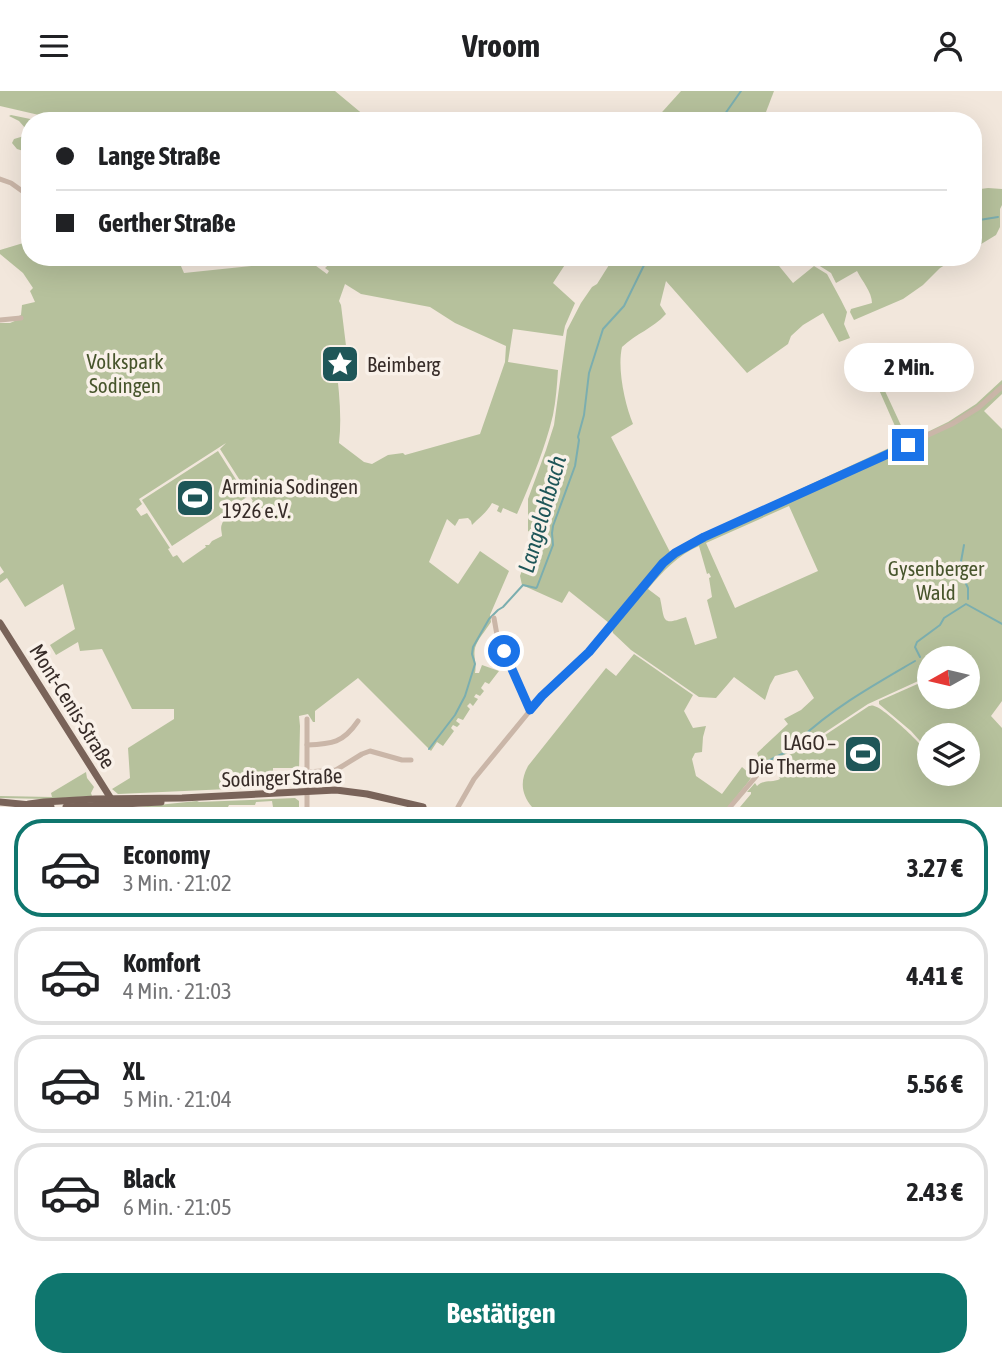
<!DOCTYPE html>
<html lang="de">
<meta charset="utf-8">
<style>
body{margin:0;font-family:"Asap Condensed",sans-serif;background:#f6f6f6;color:#202124;height:100vh;display:flex;flex-direction:column;font-size:26px;white-space:nowrap}
*{box-sizing:border-box;margin:0}
p{font-size:23px;color:#757577}
.icon{flex:none;width:38px;height:38px;fill:none;stroke:currentColor;stroke-width:2;stroke-linecap:round;stroke-linejoin:round}
.map{position:relative;height:716px;overflow:hidden}
.sheet{display:flex;flex-direction:column;background:#fff;flex:1}
.sheet>*{flex:none}
.top-card{position:absolute;left:21px;top:21px;width:961px;height:154px;border-radius:28px;box-shadow:0 7px 28px #0002;display:grid;align-content:center;height:154px;padding:0 35px;background:#fff}
.needle{width:46px;rotate:262deg}
.buttons{position:absolute;left:917px;top:555px;display:grid;gap:14px}
.buttons a{display:grid;place-items:center;width:63px;height:63px;border-radius:50%;background:#fff;box-shadow:0 7px 28px #0002;font-size:35px}
.end{position:absolute;width:32px;height:32px;margin:-16px;border:9px solid #1a73e8;background:#fff;box-shadow:0 0 0 4px #fff}
.from{border-radius:50%}
.bubble{position:absolute;height:49px;border-radius:24px;background:#fff;box-shadow:0 7px 28px #0002;font-size:23px;font-weight:700;line-height:49px;text-align:center}
.top-card b{display:flex;align-items:center;gap:24px;height:66px;font-size:26px}
.top-card b+b{border-top:2px solid #e0e0e0}
.top-card i{width:18px;height:18px;background:#202124}
ul{padding:12px 0 0;list-style:none}
li{display:flex;align-items:center;gap:21px;height:98px;margin:0 14px 10px;padding:0 21px;border:4px solid #e0e0e0;border-radius:28px}
li div{flex:1}
li b{display:block;font-size:26px}
li em{font-style:normal;font-weight:700}
li.active{border-color:#0f766e}
li>.icon{width:63px;height:63px;stroke-width:1.5}
.cta{display:flex;gap:14px;margin-top:auto;padding:14px 35px}
.cta a{flex:1;height:80px;border-radius:28px;background:#0f766e;color:#fff;font-size:28px;font-weight:700;line-height:80px;text-align:center}
header{display:flex;justify-content:space-between;align-items:center;height:91px;padding:0 35px;background:#fff;font-size:32px;font-weight:700}
.map>svg:first-child{display:block}
</style>
<header><svg class="icon" aria-label="menu" viewBox="0 0 24 24"><path d="M4 6h16M4 12h16M4 18h16"/></svg>Vroom<svg class="icon" aria-label="person" viewBox="0 0 24 24"><circle cx="12" cy="8" r="4"/><path d="M4 21q1-7 8-7t8 7"/></svg></header>
<div class="map">
<svg width="1002" height="716" viewBox="0 0 1002 716">
<rect width="100%" height="100%" fill="#f2e7dc"/>
<g fill="#b6c19c" fill-rule="evenodd">
<path d="M0 0H335L371 30H226L219 26 216 30H54L39 24 0 15Z"/>
<path d="M681 0H774L766 21 759 30H654Z"/>
<path d="M11 24 40 30H30V62L17 58 12 52 14 48 24 45 26 38 19 30 9 25Z"/>
<path d="M988 97 1002 98V114L1000 118V136L996 144 973 158V99Z"/>
<path d="M30 150V166H177L184 182 308 169 327 183 329 180 325 177 337 166H443L454 173H494L510 166H570L553 192 575 212 565 235 563 245 513 238 508 271 558 279C557 294 556 309 553 324 545 358 531 391 517 423L503 417 501 422 497 420 499 415 492 412C488 420 479 427 472 434L471 430 468 427 459 428 455 435 447 428 429 471 458 493 480 460 509 480 490 524 491 531C486 539 477 549 475 557 473 566 477 572 475 582H479L482 574 499 580 489 593 485 591 481 597 484 600 480 605 476 603 474 606 478 608 473 615 470 612 467 615 470 618 463 629 458 627 456 630 460 633 457 636 453 634 451 637 454 640 443 655 437 651 431 660 358 587 315 620V631H313L308 623 299 625 300 635 299 680 295 677H273V696L118 703 112 698 130 687 128 657 174 628V618H132L102 558 80 560 78 551 56 564 50 554 75 538 63 493 25 516 7 487 0 492V484L4 481 0 475V232H10L17 229V226L21 224 22 214 35 211 30 200 33 197 23 182 0 163V159ZM345 193 361 203 430 216 455 232 506 255 505 271 480 343 405 364 403 362 388 364 372 373 364 371 339 352C342 326 339 299 336 274L348 271 341 214 339 210ZM226 352 220 358 253 410C246 416 223 426 222 433 220 437 222 441 222 445L212 450 209 454H205L206 456 183 472 177 464 173 466 168 458 170 457 147 422 141 425 136 418 142 413 139 408Z"/>
<path d="M614 166H777L775 170 793 192 814 175 827 183 841 209 847 221 844 233 850 247 839 251 823 222 803 234 791 245 788 253 747 282 666 190 660 214 666 223C652 238 637 242 622 256 617 278 625 314 633 333L611 346 670 461 690 449 902 351 861 258 865 257 905 343 911 349 948 331 976 313 1002 289V303L984 320 1002 338V610L991 625 1002 637V716H740L751 703V701H747L755 692 757 695C764 688 772 692 780 688L778 684 782 681 778 670 819 648 869 615C871 615 872 614 874 615 883 616 927 657 929 665 931 670 929 678 929 682H968V644H929V660L911 640 879 613V610L922 591 928 587 927 586 868 613 818 646 769 672C762 672 759 668 757 662L788 633 784 628 801 619 814 607 797 579 775 585 770 594 765 609 734 586 716 607 699 606 631 559 613 542 612 538 645 497 641 493 609 532 569 500 562 512 522 494 520 485 534 443 528 440V408L546 359 554 334 567 239 581 212 592 196 597 193ZM789 415 818 480 735 517 706 452ZM699 455 707 483 709 482 711 486 709 487 712 506 707 509 717 547 695 554 686 526C661 535 665 530 660 507L648 498C662 481 679 463 699 455ZM929 567H968V606H929Z"/>
<path d="M818 166H958L940 177 923 194 903 208 854 229 850 221 851 218 872 212C872 201 862 190 857 180L836 192 831 182 815 172Z"/>
<path d="M218 360 247 406 172 455 142 409Z"/>
<path d="M634 563 693 604 684 620 693 637 706 635 703 646 702 661 695 662 692 668 696 685 722 703 742 676 752 685 749 690 728 716H532C521 703 520 690 528 675L606 577 616 585Z"/>
<path d="M86 681 87 687 94 696 91 702 92 705 48 708 0 707V705L52 706 51 702Z"/>
<path d="M295 707 299 710V716H273L272 710 256 711 255 714H229L228 716H138L197 710 199 711Z"/>
</g>
<g fill="none" stroke-linecap="round" stroke-linejoin="round">
<g stroke="#7baeaf" stroke-width="2">
<path d="M720 30 741 0"/>
<path d="M973 130 998 126"/>
<path d="M964 454 960 476 962 484 968 497V508"/>
<path d="M920 566 915 556 917 551 940 534 944 527 966 513 1002 533"/>
<path d="M799 649C834 616 874 594 915 570"/>
<path d="M429 658 455 624 465 605 475 573 472 563 473 556 489 528 498 519 503 516 523 494 536 497 537 496 553 454 552 442 553 435 575 375 579 349 578 346 584 324 589 282 603 238 624 215 648 166"/>
<path d="M766 671 792 658 793 656"/>
</g>
<g stroke="#cab6a8" stroke-width="5">
<path d="M0 88 11 92 25 102"/>
<path d="M0 229 21 227"/>
<path d="M494 527 497 544 530 619"/>
<path d="M307 628V716"/>
<path d="M307 654C332 653 343 652 358 630"/>
<path d="M307 681 336 679 362 663 370 660 402 669H411"/>
<path d="M458 716 474 688 542 605 588 561 663 472 675 462 704 447 952 333 978 317 1002 296"/>
<path d="M730 716 759 682 770 678"/>
</g>
<g stroke="#796359" stroke-width="7">
<path d="M0 532 115 714"/>
<path d="M0 711 51 716"/>
<path d="M29 713 44 711 95 708 182 707 336 699 367 703 423 716"/>
<path d="M66 716 161 711"/>
</g>
</g>
<g fill="none" stroke-linecap="round" stroke-linejoin="round">
<path stroke="#1a73e8" stroke-width="9" d="M504 560 530 619 542 605 589 561 663 472 675 462 704 446 908 354"/>
</g>
<defs>
<symbol id="sight-square" viewBox="-11 -11 22 22"><rect x="-9" y="-9" width="18" height="18" rx="4" fill="#1e5658" stroke="#f9f1e9"/><path d="M0-6L1.8-2.2L6-1.7L2.9 1.2L3.7 5.4L0 3.3L-3.7 5.4L-2.9 1.2L-6-1.7L-1.8-2.2Z" fill="#fff"/></symbol>
<symbol id="stadium-square" viewBox="-11 -11 22 22"><rect x="-9" y="-9" width="18" height="18" rx="4" fill="#1e5658" stroke="#f9f1e9"/><path d="M0-5a6.5 5 0 1 0 0 10a6.5 5 0 1 0 0-10ZM-3.5-1.8h7v3.6h-7Z" fill="#fff"/></symbol>
</defs>
<g fill-rule="evenodd">
<use href="#sight-square" x="318" y="251" width="44" height="44"/>
<use href="#stadium-square" x="173" y="385" width="44" height="44"/>
<use href="#stadium-square" x="841" y="641" width="44" height="44"/>
</g>
<g text-anchor="middle" dominant-baseline="central" stroke-width="7" stroke-linejoin="round" paint-order="stroke">
<g font-size="21" fill="#47552c" stroke="#f9f1e9">
<text x="125" y="270">Volkspark<tspan x="125" dy="24">Sodingen</tspan></text>
<text x="936" y="477">Gysenberger<tspan x="936" dy="24">Wald</tspan></text>
</g>
<g font-size="21" fill="#372c28" stroke="#f9f1e9" text-anchor="start">
<text x="367" y="273">Beimberg</text>
<text x="222" y="395">Arminia Sodingen<tspan x="222" dy="24">1926 e.V.</tspan></text>
<text x="836" y="651" text-anchor="end">LAGO –<tspan x="836" dy="24">Die Therme</tspan></text>
</g>
<g font-size="21" fill="#372c28" stroke="#f9f1e9">
<text transform="translate(73 615) rotate(58)">Mont-Cenis-Straße</text>
<text transform="translate(282 686) rotate(-2)">Sodinger Straße</text>
</g>
<g font-size="23" font-style="italic" fill="#1e5658" stroke="#f9f1e9">
<text transform="translate(542 423) rotate(-74)">Langelohbach</text>
</g>
</g>
</svg>
<div class="buttons">
<a><svg class="needle" viewBox="-14 -14 28 28"><path d="M0-13l5 13h-10z" fill="#e53935"/><path d="M0 13l5-13h-10z" fill="#757577"/></svg></a>
<a><svg class="icon" aria-label="layers" viewBox="0 0 24 24"><path d="M12 4l9 5-9 5-9-5zM3 14l9 5 9-5"/></svg></a>
</div>
<i class="end from" style="left:504px;top:560px"></i>
<i class="end" style="left:908px;top:354px"></i>
<div class="bubble" style="left:844px;top:252px;width:130px">2 Min.</div>
<div class="top-card">
<b><i class="from"></i>Lange Straße</b>
<b><i></i>Gerther Straße</b>
</div>
</div>
<section class="sheet">
<ul>
<li class="active"><svg class="icon" aria-label="car" viewBox="0 0 24 24"><path d="M5 17H2v-5l4-1 3-4h7l3 4 3 1v5h-3M9 17h6M6 11h13"/><circle cx="7" cy="17" r="2"/><circle cx="17" cy="17" r="2"/></svg><div><b>Economy</b><p>3 Min. · 21:02</p></div><em>3.27 €</em></li>
<li><svg class="icon" aria-label="car" viewBox="0 0 24 24"><path d="M5 17H2v-5l4-1 3-4h7l3 4 3 1v5h-3M9 17h6M6 11h13"/><circle cx="7" cy="17" r="2"/><circle cx="17" cy="17" r="2"/></svg><div><b>Komfort</b><p>4 Min. · 21:03</p></div><em>4.41 €</em></li>
<li><svg class="icon" aria-label="car" viewBox="0 0 24 24"><path d="M5 17H2v-5l4-1 3-4h7l3 4 3 1v5h-3M9 17h6M6 11h13"/><circle cx="7" cy="17" r="2"/><circle cx="17" cy="17" r="2"/></svg><div><b>XL</b><p>5 Min. · 21:04</p></div><em>5.56 €</em></li>
<li><svg class="icon" aria-label="car" viewBox="0 0 24 24"><path d="M5 17H2v-5l4-1 3-4h7l3 4 3 1v5h-3M9 17h6M6 11h13"/><circle cx="7" cy="17" r="2"/><circle cx="17" cy="17" r="2"/></svg><div><b>Black</b><p>6 Min. · 21:05</p></div><em>2.43 €</em></li>
</ul>
<div class="cta"><a>Bestätigen</a></div>
</section>
